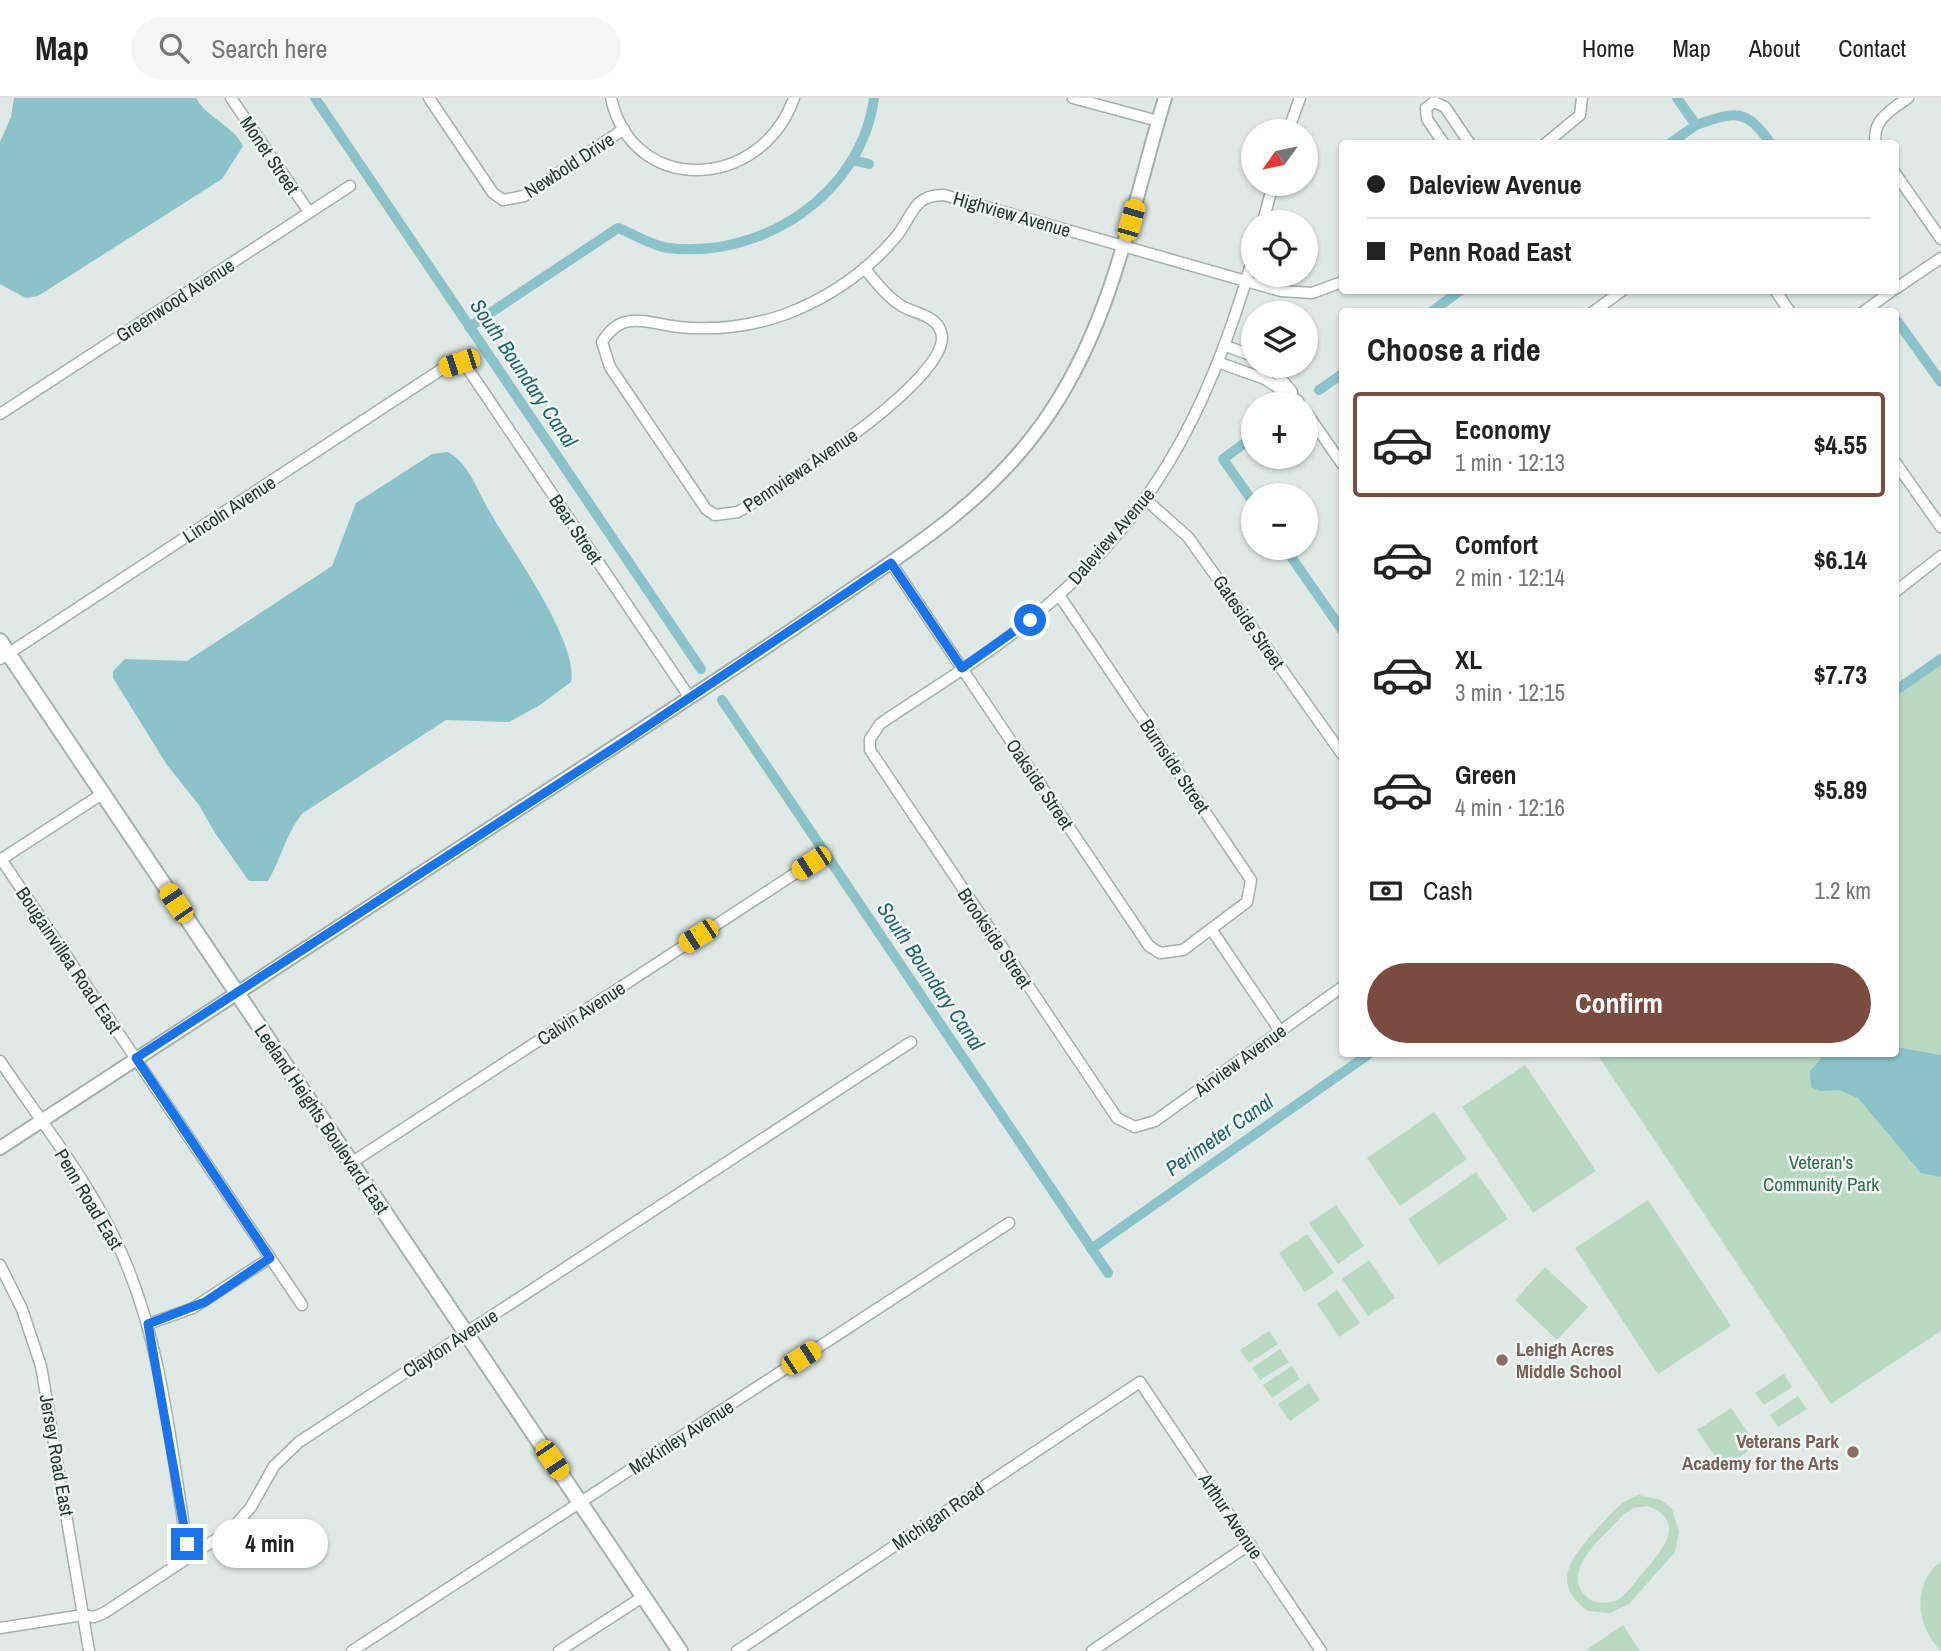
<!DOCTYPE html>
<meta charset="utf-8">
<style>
body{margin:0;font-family:"Archivo Narrow",sans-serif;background:#f6f6f6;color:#222;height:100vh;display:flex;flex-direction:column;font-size:26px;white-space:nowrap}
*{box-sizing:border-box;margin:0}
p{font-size:23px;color:#767676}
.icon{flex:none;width:38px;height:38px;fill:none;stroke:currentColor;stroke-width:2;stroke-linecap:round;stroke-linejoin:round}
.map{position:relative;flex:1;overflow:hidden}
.sheet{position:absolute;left:1339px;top:210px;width:560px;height:749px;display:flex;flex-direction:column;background:#fff;border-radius:7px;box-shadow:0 2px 5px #0004}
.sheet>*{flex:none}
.top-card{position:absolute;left:1339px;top:42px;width:560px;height:154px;border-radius:7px;box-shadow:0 2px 5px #0004;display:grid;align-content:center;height:154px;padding:0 28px;background:#fff}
.needle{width:46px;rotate:237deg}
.controls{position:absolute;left:1241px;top:21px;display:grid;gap:14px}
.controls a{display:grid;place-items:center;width:77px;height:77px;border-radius:50%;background:#fff;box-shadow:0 2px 5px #0004;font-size:35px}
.end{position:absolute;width:32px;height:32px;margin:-16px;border:9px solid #1a73e8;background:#fff;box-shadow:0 0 0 4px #fff}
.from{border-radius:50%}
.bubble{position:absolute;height:49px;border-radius:24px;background:#fff;box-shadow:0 2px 5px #0004;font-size:23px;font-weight:700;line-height:49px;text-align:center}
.car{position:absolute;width:21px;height:42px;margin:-21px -10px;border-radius:9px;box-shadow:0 0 5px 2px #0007;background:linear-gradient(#f5c518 24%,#345 0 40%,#f5c518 0 76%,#345 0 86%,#f5c518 0)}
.top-card b{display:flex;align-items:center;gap:24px;height:66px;font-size:26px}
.top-card b+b{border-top:2px solid #e0e0e0}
.top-card i{width:18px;height:18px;background:#222}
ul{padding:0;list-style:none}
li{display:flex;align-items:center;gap:21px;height:105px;margin:0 14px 10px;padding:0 14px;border:4px solid transparent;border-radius:7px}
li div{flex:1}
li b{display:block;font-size:26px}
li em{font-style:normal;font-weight:700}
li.selected{border-color:#7a4c3f}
li>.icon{width:63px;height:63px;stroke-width:1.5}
h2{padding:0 28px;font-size:32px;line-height:84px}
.pay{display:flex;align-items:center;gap:18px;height:77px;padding:0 28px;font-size:26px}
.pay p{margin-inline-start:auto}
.button{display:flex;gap:14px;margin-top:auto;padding:14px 28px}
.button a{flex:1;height:80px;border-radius:42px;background:#7a4c3f;color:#fff;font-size:28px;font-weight:700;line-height:80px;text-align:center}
header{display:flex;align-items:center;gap:42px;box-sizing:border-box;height:98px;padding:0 35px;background:#fff;border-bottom:2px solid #e0e0e0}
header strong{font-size:33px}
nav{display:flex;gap:38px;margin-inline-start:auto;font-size:24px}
.search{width:490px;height:63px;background:#f6f6f6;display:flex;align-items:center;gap:18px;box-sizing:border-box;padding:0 24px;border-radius:38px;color:#767676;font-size:26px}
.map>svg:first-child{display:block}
</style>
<header>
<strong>Map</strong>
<div class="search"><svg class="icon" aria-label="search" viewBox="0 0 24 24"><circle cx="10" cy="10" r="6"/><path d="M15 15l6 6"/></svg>Search here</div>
<nav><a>Home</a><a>Map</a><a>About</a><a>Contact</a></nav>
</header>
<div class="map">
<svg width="1941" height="1553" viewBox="0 0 1941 1553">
<rect width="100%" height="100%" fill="#e0e9e5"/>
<g fill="#bad9c2" fill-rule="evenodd">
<path d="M1941 555V1233L1831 1306 1597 956H1895V587Z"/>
<path d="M1525 967 1596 1073 1533 1115 1462 1009Z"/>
<path d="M1434 1014 1467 1061 1400 1108 1367 1060Z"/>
<path d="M1476 1074 1508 1121 1439 1167 1408 1121Z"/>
<path d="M1648 1102 1731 1228 1658 1276 1575 1150Z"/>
<path d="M1336 1107 1364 1148 1338 1166 1309 1125Z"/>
<path d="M1307 1136 1334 1175 1305 1194 1279 1155Z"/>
<path d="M1369 1162 1395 1200 1368 1218 1342 1181Z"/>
<path d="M1545 1169 1588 1209 1557 1242 1515 1202Z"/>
<path d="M1337 1192 1360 1225 1339 1239 1317 1206Z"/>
<path d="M1269 1233 1278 1246 1249 1265 1240 1252Z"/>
<path d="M1280 1251 1289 1264 1260 1282 1252 1270Z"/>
<path d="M1292 1268 1300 1281 1272 1300 1263 1287Z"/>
<path d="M1784 1276 1792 1289 1764 1307 1755 1295Z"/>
<path d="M1309 1285 1320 1302 1290 1323 1278 1306Z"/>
<path d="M1798 1298 1807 1311 1778 1329 1770 1317Z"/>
<path d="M1731 1310 1757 1347 1723 1370 1697 1332Z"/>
<path d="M1639 1397 1661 1402 1672 1411 1679 1434 1675 1454 1629 1506 1610 1515 1588 1513C1549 1485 1572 1458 1597 1431 1610 1417 1620 1403 1639 1397ZM1648 1408C1690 1424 1659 1456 1641 1477 1634 1485 1627 1496 1619 1501 1610 1506 1601 1505 1592 1503 1553 1477 1605 1437 1624 1416L1633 1410Z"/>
<path d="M1941 1463V1553C1916 1528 1911 1486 1941 1463Z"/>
<path d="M1623 1527 1640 1553H1585Z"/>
</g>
<g fill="#8cc2ca">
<path d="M14 0H196C207 20 234 28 243 48L222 81 38 198 26 200 0 186V44L11 19Z"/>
<path d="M448 354C469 365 479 396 491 416 512 452 579 545 571 584L540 607 509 624 446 622 303 715C286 735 281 761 268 783H249L215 735 199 707 167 667 113 580V573L125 561 187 563 332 468 356 405 432 356Z"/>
<path d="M1895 949 1941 957V1079L1921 1075 1858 1000 1839 992 1820 993 1811 989 1810 973 1825 956H1895Z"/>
</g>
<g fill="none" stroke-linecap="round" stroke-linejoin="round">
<g stroke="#8cc2ca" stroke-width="10">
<path d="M315 0 701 571"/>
<path d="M1696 27C1736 13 1746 10 1771 46"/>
<path d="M1669 46 1696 27 1677 0"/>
<path d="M852 62 869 66"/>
<path d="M1431 214 1461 192"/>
<path d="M1895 220 1941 284"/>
<path d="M469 229 618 130C634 136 652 148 668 150 762 161 861 97 874 0"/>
<path d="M1319 292 1342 276"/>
<path d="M1253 339 1223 361 1253 404"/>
<path d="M1285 450 1342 532"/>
<path d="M1895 593 1941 561"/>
<path d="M722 602 1108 1175"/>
<path d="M1091 1151 1369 956"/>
</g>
<defs>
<g id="minor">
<path d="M231 0 309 114"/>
<path d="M429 0 493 95 503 102 524 98 624 31"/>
<path d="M611 0C633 99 761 93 794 0"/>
<path d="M1073 0 1158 23"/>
<path d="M1288 33 1300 0"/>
<path d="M1444 46 1427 21 1426 10 1434 4 1445 9 1470 46"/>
<path d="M1545 46 1580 17 1582 0"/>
<path d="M1876 46C1871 22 1891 12 1908 0"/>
<path d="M1895 75 1941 141"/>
<path d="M1263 124 1273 86"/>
<path d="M1253 159C1208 318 1149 429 1016 533 973 567 925 595 880 626L870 641V652L1117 1020 1135 1029 1155 1023 1342 889"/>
<path d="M864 170C876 184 887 199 902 208 915 216 936 217 941 234 957 278 773 393 738 414L715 417 706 411 610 269 602 244C609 233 618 224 631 223 646 221 664 228 679 229 714 233 753 228 786 216 828 200 866 174 895 140 904 130 910 114 919 105 926 98 935 97 944 97L1281 193 1312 195 1342 184"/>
<path d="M1895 191 1941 160"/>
<path d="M1775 192 1790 214"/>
<path d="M1593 214 1623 192"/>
<path d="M1863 214 1893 192"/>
<path d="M1226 248 1253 258"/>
<path d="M1220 265 1265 281 1298 303"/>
<path d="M1271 268 1292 294"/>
<path d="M1306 314 1342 366"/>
<path d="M0 316 350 88"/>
<path d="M1895 364 1941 429"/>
<path d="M1145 401 1188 439 1342 656"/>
<path d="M891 465 1149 848 1160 855 1183 852 1247 804 1251 782 1059 497"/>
<path d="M1895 494 1941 458"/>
<path d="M0 561 442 271 459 265 468 271 690 600"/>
<path d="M1 761 302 1207"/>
<path d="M0 762 102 696"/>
<path d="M1211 831 1280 933"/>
<path d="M0 963C42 1025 92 1087 122 1156 161 1244 170 1341 185 1435L193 1457"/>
<path d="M351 1065 811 765"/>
<path d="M0 1167 22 1211 41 1268 89 1553"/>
<path d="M148 1226 193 1210 270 1160"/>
<path d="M0 1530 83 1517 94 1519 104 1515 233 1430 251 1409 274 1368 299 1344 911 944"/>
<path d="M352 1553 1009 1125"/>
<path d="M559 1553 644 1498"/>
<path d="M737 1553 1140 1284 1321 1553"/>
<path d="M1092 1553 1250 1446"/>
</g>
<path id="tertiary" d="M0 1050C228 901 457 754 683 604 738 568 792 532 846 495 919 446 990 399 1042 326 1112 229 1131 112 1165 0"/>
<path id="secondary" d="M0 543 680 1553"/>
</defs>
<use href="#minor" stroke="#a3b0ab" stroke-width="13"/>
<use href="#tertiary" stroke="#a3b0ab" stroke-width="16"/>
<use href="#secondary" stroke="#a0b4ac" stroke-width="18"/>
<use href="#minor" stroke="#fff" stroke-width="10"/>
<use href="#tertiary" stroke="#fff" stroke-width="12"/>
<use href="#secondary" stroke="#fff" stroke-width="14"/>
</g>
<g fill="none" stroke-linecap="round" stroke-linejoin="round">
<path stroke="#1a73e8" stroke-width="9" d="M187 1446 148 1226 205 1204 270 1160 136 960 634 637 891 465 962 570 1030 522"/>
</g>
<g fill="#8d6e63" stroke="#f0f6f3" stroke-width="2.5">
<circle cx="1502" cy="1262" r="7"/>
<circle cx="1853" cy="1354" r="7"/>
</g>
<g text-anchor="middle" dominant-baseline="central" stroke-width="5" stroke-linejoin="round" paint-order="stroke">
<g font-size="19" fill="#223831" stroke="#f0f6f3">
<text transform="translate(270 57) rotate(56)">Monet Street</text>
<text transform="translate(569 67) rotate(-33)">Newbold Drive</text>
<text transform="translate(1012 116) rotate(16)">Highview Avenue</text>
<text transform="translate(175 202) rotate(-33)">Greenwood Avenue</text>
<text transform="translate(800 372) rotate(-34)">Pennviewa Avenue</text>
<text transform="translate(229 411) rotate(-33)">Lincoln Avenue</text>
<text transform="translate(576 431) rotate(56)">Bear Street</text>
<text transform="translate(1111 438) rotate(-49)">Daleview Avenue</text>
<text transform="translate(1249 524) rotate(55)">Gateside Street</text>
<text transform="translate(1175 668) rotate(56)">Burnside Street</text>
<text transform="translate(1040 686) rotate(56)">Oakside Street</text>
<text transform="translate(995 840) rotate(56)">Brookside Street</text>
<text transform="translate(69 862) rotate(56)">Bougainvillea Road East</text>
<text transform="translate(581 915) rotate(-33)">Calvin Avenue</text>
<text transform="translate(1240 962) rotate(-36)">Airview Avenue</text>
<text transform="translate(322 1021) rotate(56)">Leeland Heights Boulevard East</text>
<text transform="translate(89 1101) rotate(59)">Penn Road East</text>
<text transform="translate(450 1245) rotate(-33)">Clayton Avenue</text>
<text transform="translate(681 1339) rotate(-33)">McKinley Avenue</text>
<text transform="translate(57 1357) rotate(80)">Jersey Road East</text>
<text transform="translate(938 1418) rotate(-34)">Michigan Road</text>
<text transform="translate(1231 1418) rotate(56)">Arthur Avenue</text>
</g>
<g font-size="19" fill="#306b45" stroke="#f0f6f3">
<text x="1821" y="1064">Veteran's<tspan x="1821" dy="22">Community Park</tspan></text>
</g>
<g font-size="19" font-weight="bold" fill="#785e54" stroke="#f0f6f3" text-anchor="start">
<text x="1516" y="1251">Lehigh Acres<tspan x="1516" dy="22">Middle School</tspan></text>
<text x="1839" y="1343" text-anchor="end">Veterans Park<tspan x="1839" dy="22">Academy for the Arts</tspan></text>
</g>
<g font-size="21" font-style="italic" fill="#22636e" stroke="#f0f6f3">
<text transform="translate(524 275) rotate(56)">South Boundary Canal</text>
<text transform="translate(931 878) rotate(56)">South Boundary Canal</text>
<text transform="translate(1219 1037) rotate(-35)">Perimeter Canal</text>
</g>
</g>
</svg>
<div class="controls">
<a><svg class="needle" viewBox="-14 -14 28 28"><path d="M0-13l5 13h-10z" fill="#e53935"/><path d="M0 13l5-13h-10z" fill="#767676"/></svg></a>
<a><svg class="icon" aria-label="locate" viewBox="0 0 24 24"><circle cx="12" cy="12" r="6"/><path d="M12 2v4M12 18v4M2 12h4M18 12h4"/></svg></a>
<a><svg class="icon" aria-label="layers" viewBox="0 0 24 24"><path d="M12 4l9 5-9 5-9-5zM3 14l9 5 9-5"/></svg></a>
<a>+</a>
<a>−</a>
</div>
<i class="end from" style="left:1030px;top:522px"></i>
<i class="end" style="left:187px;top:1446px"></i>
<div class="bubble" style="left:212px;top:1421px;width:116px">4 min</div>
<i class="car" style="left:1131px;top:122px;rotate:16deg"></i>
<i class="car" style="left:459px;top:265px;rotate:252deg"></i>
<i class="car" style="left:811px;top:765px;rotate:237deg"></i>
<i class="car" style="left:176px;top:805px;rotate:326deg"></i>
<i class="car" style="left:698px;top:838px;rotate:237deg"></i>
<i class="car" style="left:801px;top:1260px;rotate:57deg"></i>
<i class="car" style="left:552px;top:1362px;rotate:146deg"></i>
<div class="top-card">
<b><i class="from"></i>Daleview Avenue</b>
<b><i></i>Penn Road East</b>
</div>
<section class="sheet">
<h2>Choose a ride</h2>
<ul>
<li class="selected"><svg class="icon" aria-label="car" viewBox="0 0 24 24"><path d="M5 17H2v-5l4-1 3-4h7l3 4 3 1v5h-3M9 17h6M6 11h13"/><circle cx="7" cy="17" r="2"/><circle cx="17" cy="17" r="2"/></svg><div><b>Economy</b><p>1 min · 12:13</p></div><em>$4.55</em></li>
<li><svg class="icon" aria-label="car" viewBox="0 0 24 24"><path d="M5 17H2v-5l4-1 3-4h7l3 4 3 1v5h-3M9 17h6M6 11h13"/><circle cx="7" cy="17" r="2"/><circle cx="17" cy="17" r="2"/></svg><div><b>Comfort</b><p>2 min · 12:14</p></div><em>$6.14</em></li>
<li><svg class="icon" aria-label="car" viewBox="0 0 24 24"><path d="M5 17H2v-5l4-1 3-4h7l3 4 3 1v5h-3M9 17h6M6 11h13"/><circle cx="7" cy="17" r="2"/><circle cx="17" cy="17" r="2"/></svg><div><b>XL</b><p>3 min · 12:15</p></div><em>$7.73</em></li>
<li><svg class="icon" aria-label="car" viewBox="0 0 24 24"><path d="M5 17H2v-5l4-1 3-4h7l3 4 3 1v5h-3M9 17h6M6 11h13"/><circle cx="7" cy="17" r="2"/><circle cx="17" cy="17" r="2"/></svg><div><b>Green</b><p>4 min · 12:16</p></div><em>$5.89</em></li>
</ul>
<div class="pay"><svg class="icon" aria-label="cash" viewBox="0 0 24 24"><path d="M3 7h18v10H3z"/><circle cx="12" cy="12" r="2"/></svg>Cash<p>1.2 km</p></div>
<div class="button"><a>Confirm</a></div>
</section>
</div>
